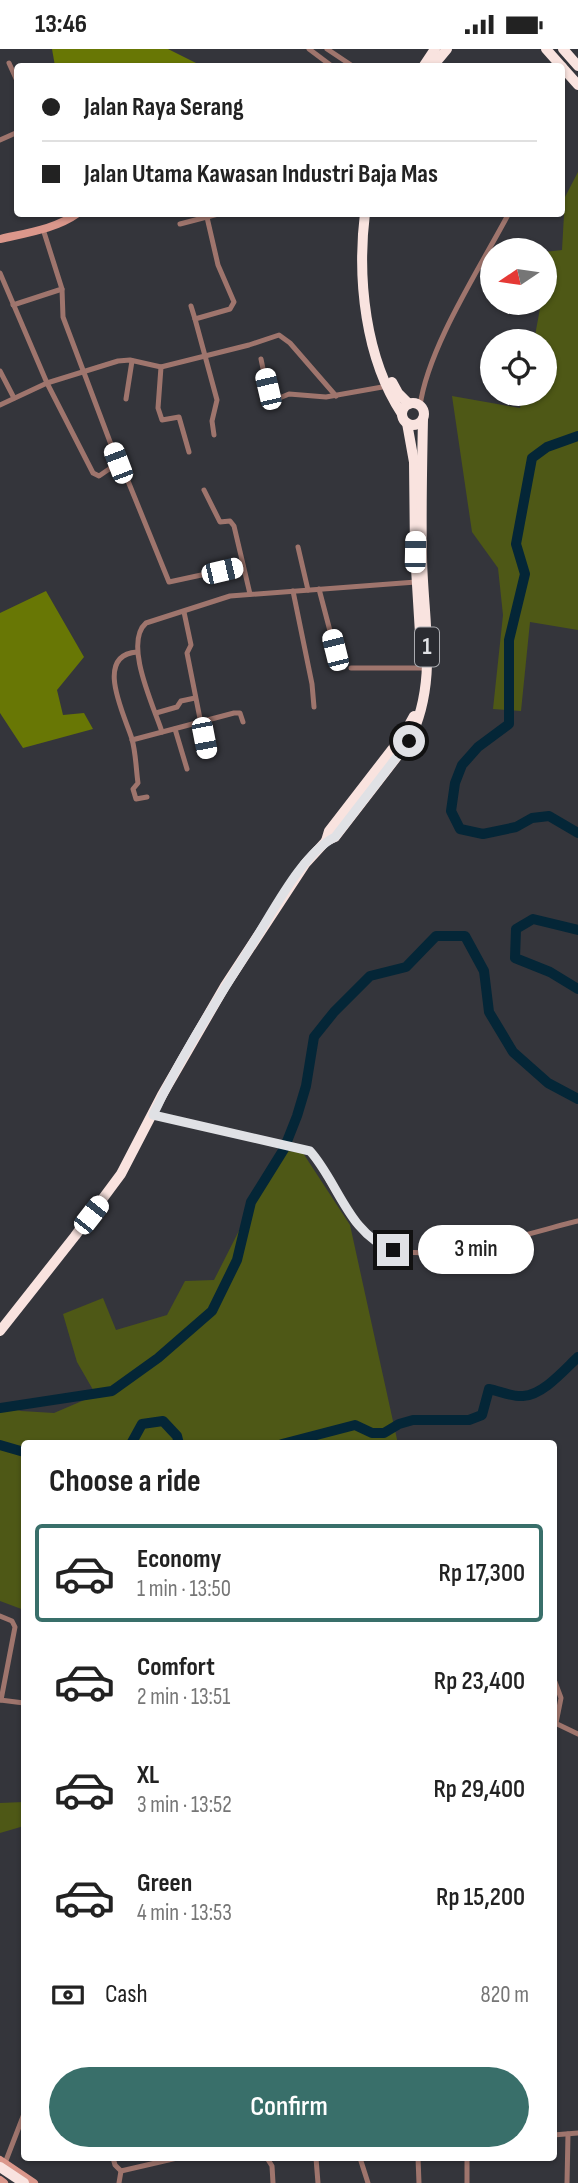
<!DOCTYPE html>
<meta charset="utf-8">
<style>
body{margin:0;font-family:"Sofia Sans Condensed",sans-serif;background:#f6f6f6;color:#222;height:100vh;display:flex;flex-direction:column;font-size:26px;white-space:nowrap}
*{box-sizing:border-box;margin:0}
p{font-size:23px;color:#767676}
.icon{flex:none;width:38px;height:38px;fill:none;stroke:currentColor;stroke-width:2;stroke-linecap:round;stroke-linejoin:round}
.map{position:relative;flex:1;overflow:hidden}
.details{position:absolute;left:21px;top:1391px;width:536px;height:721px;display:flex;flex-direction:column;background:#fff;border-radius:7px;box-shadow:0 2px 5px #0004}
.details>*{flex:none}
.banner{position:absolute;left:14px;top:14px;width:551px;height:154px;border-radius:7px;box-shadow:0 2px 5px #0004;display:grid;align-content:center;height:154px;padding:0 28px;background:#fff}
.needle{width:46px;rotate:257deg}
.controls{position:absolute;left:480px;top:189px;display:grid;gap:14px}
.controls a{display:grid;place-items:center;width:77px;height:77px;border-radius:50%;background:#fff;box-shadow:0 2px 5px #0004;font-size:35px}
.end{position:absolute;width:32px;height:32px;margin:-16px;border:9px solid #e0e1e5;background:#111;box-shadow:0 0 0 4px #111}
.from{border-radius:50%}
.bubble{position:absolute;height:49px;border-radius:24px;background:#fff;box-shadow:0 2px 5px #0004;font-size:23px;font-weight:600;line-height:49px;text-align:center}
.car{position:absolute;width:21px;height:42px;margin:-21px -10px;border-radius:9px;box-shadow:0 0 5px 2px #0007;background:linear-gradient(#fff 24%,#345 0 40%,#fff 0 76%,#345 0 86%,#fff 0)}
.banner b{display:flex;align-items:center;gap:24px;height:66px;font-size:26px}
.banner b+b{border-top:2px solid #e0e0e0}
.banner i{width:18px;height:18px;background:#222}
ul{padding:0;list-style:none}
li{display:flex;align-items:center;gap:21px;height:98px;margin:0 14px 10px;padding:0 14px;border:4px solid transparent;border-radius:7px}
li div{flex:1}
li b{display:block;font-size:26px}
li em{font-style:normal;font-weight:600}
li.active{border-color:#396f6a}
li>.icon{width:63px;height:63px;stroke-width:1.5}
h2{padding:0 28px;font-size:32px;line-height:84px}
.pay{display:flex;align-items:center;gap:18px;height:77px;padding:0 28px;font-size:26px}
.pay p{margin-inline-start:auto}
.action{display:flex;gap:14px;margin-top:auto;padding:14px 28px}
.action a{flex:1;height:80px;border-radius:42px;background:#396f6a;color:#fff;font-size:28px;font-weight:600;line-height:80px;text-align:center}
.status{display:flex;justify-content:space-between;align-items:center;height:49px;padding:0 35px;background:#fff;direction:ltr}
.status svg{height:19px;fill:currentColor}
.map>svg:first-child{display:block}
</style>
<div class="status"><b>13:46</b><svg viewBox="0 0 49 12"><path d="M0 12V9h3v3zM5 12V6h3v6zM10 12V3h3v9zM15 12V0h3v12zM26 1h20v11H26zM47 4h2v5h-2z"/></svg></div>
<div class="map">
<svg width="578" height="2134" viewBox="0 0 578 2134">
<rect width="100%" height="100%" fill="#34353b"/>
<g fill="#4e5816">
<path d="M578 123V581L530 573 521 662 493 660 503 566 498 519 472 483 452 347 520 359 523 345H544V292H534L541 254H544V203L562 201 565 148Z"/>
<path d="M280 1101 303 1104 350 1176 398 1395H24V1561L0 1552V1355L21 1362 54 1364 96 1346 77 1313 63 1265 103 1249 116 1281 167 1266 185 1232 214 1231Z"/>
<path d="M24 1753V1777L0 1784V1754Z"/>
</g>
<g fill="#687705">
<path d="M52 0H168L202 17H55Z"/>
<path d="M46 542 84 608 57 641 63 666 84 664 93 680 23 699 0 664V564Z"/>
</g>
<g fill="none" stroke-linecap="round" stroke-linejoin="round">
<g stroke="#042637" stroke-width="10">
<path d="M578 387 547 398 532 409 516 495 525 525 509 591V675L478 698 462 716 455 734 451 762 460 780 483 785 516 778 532 769 549 767 578 784"/>
<path d="M578 881 533 870 516 880 515 909 550 923 578 940"/>
<path d="M0 1359 112 1342 158 1309 212 1262 237 1211 251 1153 284 1100 297 1067 306 1037 314 988 334 963 370 927 406 918 436 887H465L484 922 489 963 513 1003 548 1034 578 1050"/>
<path d="M131 1395 142 1375 163 1372 177 1387 179 1395"/>
<path d="M282 1395 355 1376 372 1384H384L399 1375 413 1371H469L482 1366 489 1340C499 1342 513 1348 523 1347 543 1346 564 1321 578 1308"/>
<path d="M0 1396 24 1403"/>
</g>
<g stroke="#9f756d" stroke-width="5">
<path d="M309 0 333 18"/>
<path d="M327 0 354 18"/>
<path d="M9 14 18 34"/>
<path d="M0 91 18 83"/>
<path d="M206 164 218 216 234 253 230 260 195 270 217 351 212 372 214 386"/>
<path d="M180 175 222 164"/>
<path d="M43 180 62 240 63 268 118 414 128 432 169 533 243 517"/>
<path d="M0 224 47 334 93 424 99 427 118 414"/>
<path d="M13 256 62 240"/>
<path d="M191 257 195 270"/>
<path d="M261 310 270 353 289 345 326 348 388 337"/>
<path d="M161 318 158 359 162 371 179 368 189 403"/>
<path d="M0 322 14 349"/>
<path d="M126 350 132 312"/>
<path d="M0 356 47 334 118 312 130 311 161 318 249 296 279 286 290 294 336 347"/>
<path d="M420 357C428 298 480 219 509 164"/>
<path d="M204 441 220 473 230 472 234 477 250 545"/>
<path d="M298 498 308 541"/>
<path d="M319 540 335 601"/>
<path d="M293 542 312 635 314 658"/>
<path d="M184 563 191 596 187 604 207 705"/>
<path d="M137 603C93 606 125 667 132 690 136 705 136 720 138 734L133 740 136 750 147 748"/>
<path d="M351 619H422"/>
<path d="M156 664 177 658 181 652 195 649"/>
<path d="M175 680 187 720"/>
<path d="M162 683C154 658 123 594 146 574L230 547 416 533"/>
<path d="M132 691 234 664H240L243 673"/>
<path d="M153 1066 310 1102C319 1112 325 1126 332 1138 343 1156 356 1174 371 1189 410 1226 530 1183 578 1172"/>
<path d="M0 1567 12 1572 15 1578 1 1651"/>
<path d="M555 1633 561 1649 556 1674"/>
<path d="M0 1651 24 1654"/>
<path d="M553 1673 578 1685"/>
<path d="M553 2086 578 2084"/>
<path d="M113 2109 115 2116 121 2122 177 2109"/>
<path d="M267 2109 272 2117 273 2134"/>
<path d="M316 2109 318 2134"/>
<path d="M360 2109 368 2134"/>
<path d="M418 2109 419 2134"/>
<path d="M467 2109V2134"/>
<path d="M5 2114 24 2065"/>
<path d="M119 2134 121 2122"/>
<path d="M567 2134 568 2085"/>
</g>
<g stroke="#db978b" stroke-width="8">
<path d="M0 190C26 184 56 180 78 164"/>
<path d="M0 2111 34 2134"/>
<path d="M0 2131 4 2134"/>
</g>
<g stroke="#f9e3df" stroke-width="10">
<path d="M546 0 562 18"/>
<path d="M563 0 578 17"/>
<path d="M423 18 435 0"/>
<path d="M432 18 447 0"/>
<path d="M562 18 578 36"/>
<path d="M365 164C357 230 365 309 402 365"/>
<path d="M392 333 398 344 409 355"/>
<circle cx="413" cy="365" r="11"/>
<path d="M407 374 414 413 415 503 421 601"/>
<path d="M326 792 329 782 404 685 414 667"/>
<path d="M0 1282 75 1187 121 1125 162 1046 225 937 305 815 326 792 335 788 409 692C439 633 423 572 422 508 421 462 422 416 423 370"/>
<path d="M0 2118 24 2134"/>
</g>
</g>
<g fill="none" stroke-linecap="round" stroke-linejoin="round">
<path stroke="#e0e1e5" stroke-width="9" d="M393 1201C349 1186 338 1133 310 1102L153 1066C182 1004 220 947 256 889 275 859 303 804 335 788L409 692"/>
</g>
<g text-anchor="middle" dominant-baseline="central" stroke-width="7" stroke-linejoin="round" paint-order="stroke">
<rect fill="#2a2b31" stroke="#a9aaaf" stroke-width="2" x="415" y="578.5" width="24" height="39" rx="5"/>
<g font-size="23" font-weight="bold" fill="#e0e1e5">
<text x="427" y="598">1</text>
</g>
</g>
</svg>
<div class="controls">
<a><svg class="needle" viewBox="-14 -14 28 28"><path d="M0-13l5 13h-10z" fill="#e53935"/><path d="M0 13l5-13h-10z" fill="#767676"/></svg></a>
<a><svg class="icon" aria-label="locate" viewBox="0 0 24 24"><circle cx="12" cy="12" r="6"/><path d="M12 2v4M12 18v4M2 12h4M18 12h4"/></svg></a>
</div>
<i class="end from" style="left:409px;top:692px"></i>
<i class="end" style="left:393px;top:1201px"></i>
<div class="bubble" style="left:418px;top:1176px;width:116px">3 min</div>
<i class="car" style="left:268px;top:340px;rotate:347deg"></i>
<i class="car" style="left:118px;top:414px;rotate:339deg"></i>
<i class="car" style="left:415px;top:503px;rotate:1deg"></i>
<i class="car" style="left:222px;top:522px;rotate:77deg"></i>
<i class="car" style="left:335px;top:601px;rotate:346deg"></i>
<i class="car" style="left:204px;top:689px;rotate:169deg"></i>
<i class="car" style="left:91px;top:1166px;rotate:38deg"></i>
<div class="banner">
<b><i class="from"></i>Jalan Raya Serang</b>
<b><i></i>Jalan Utama Kawasan Industri Baja Mas</b>
</div>
<section class="details">
<h2>Choose a ride</h2>
<ul>
<li class="active"><svg class="icon" aria-label="car" viewBox="0 0 24 24"><path d="M5 17H2v-5l4-1 3-4h7l3 4 3 1v5h-3M9 17h6M6 11h13"/><circle cx="7" cy="17" r="2"/><circle cx="17" cy="17" r="2"/></svg><div><b>Economy</b><p>1 min · 13:50</p></div><em>Rp 17,300</em></li>
<li><svg class="icon" aria-label="car" viewBox="0 0 24 24"><path d="M5 17H2v-5l4-1 3-4h7l3 4 3 1v5h-3M9 17h6M6 11h13"/><circle cx="7" cy="17" r="2"/><circle cx="17" cy="17" r="2"/></svg><div><b>Comfort</b><p>2 min · 13:51</p></div><em>Rp 23,400</em></li>
<li><svg class="icon" aria-label="car" viewBox="0 0 24 24"><path d="M5 17H2v-5l4-1 3-4h7l3 4 3 1v5h-3M9 17h6M6 11h13"/><circle cx="7" cy="17" r="2"/><circle cx="17" cy="17" r="2"/></svg><div><b>XL</b><p>3 min · 13:52</p></div><em>Rp 29,400</em></li>
<li><svg class="icon" aria-label="car" viewBox="0 0 24 24"><path d="M5 17H2v-5l4-1 3-4h7l3 4 3 1v5h-3M9 17h6M6 11h13"/><circle cx="7" cy="17" r="2"/><circle cx="17" cy="17" r="2"/></svg><div><b>Green</b><p>4 min · 13:53</p></div><em>Rp 15,200</em></li>
</ul>
<div class="pay"><svg class="icon" aria-label="cash" viewBox="0 0 24 24"><path d="M3 7h18v10H3z"/><circle cx="12" cy="12" r="2"/></svg>Cash<p>820 m</p></div>
<div class="action"><a>Confirm</a></div>
</section>
</div>
